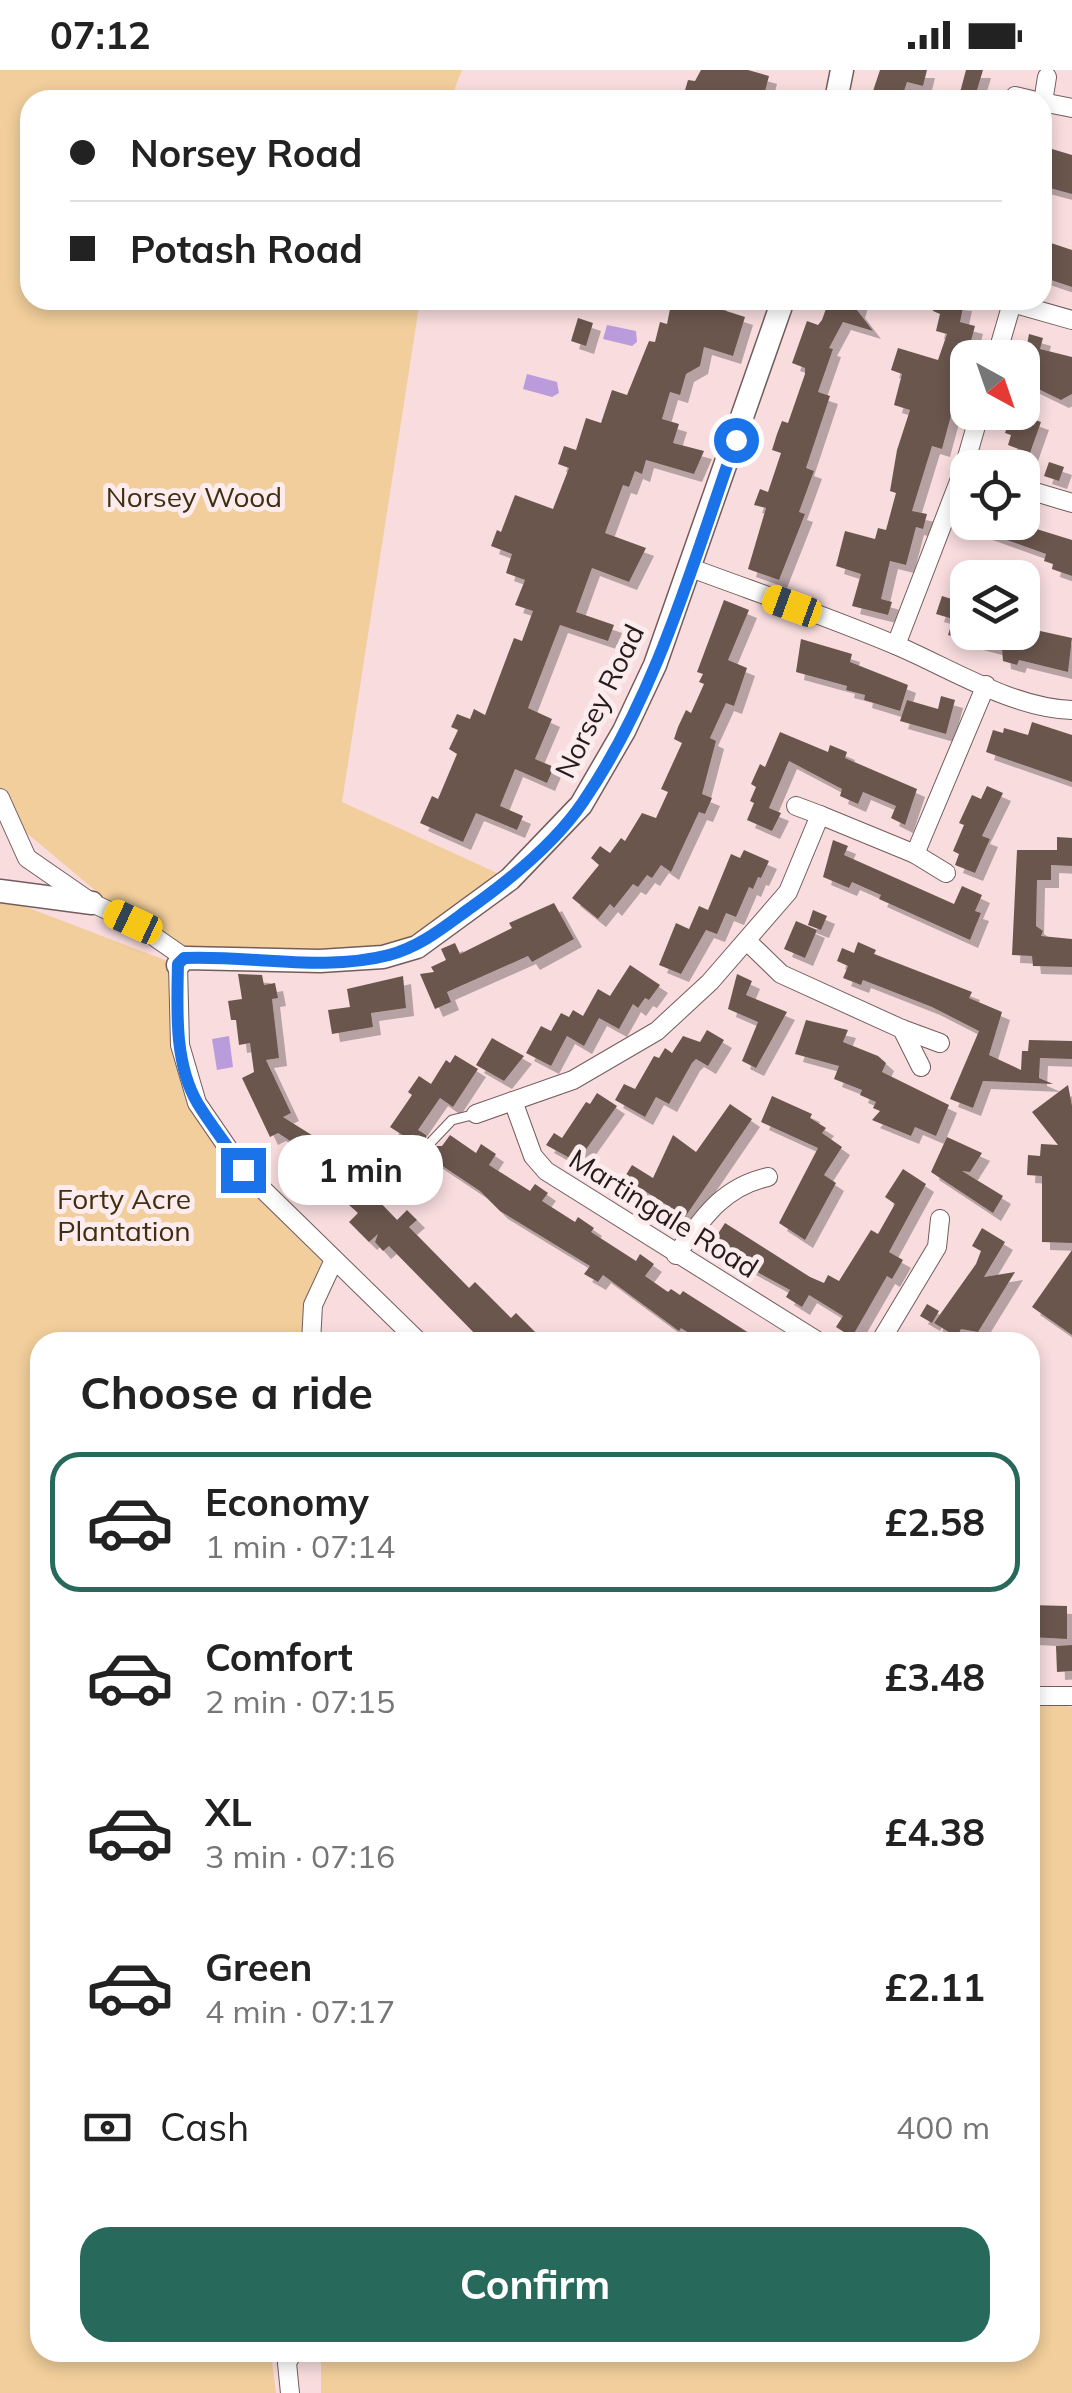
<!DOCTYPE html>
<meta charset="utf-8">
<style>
body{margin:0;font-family:Mulish,sans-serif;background:#f6f6f6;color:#222;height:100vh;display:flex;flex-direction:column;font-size:38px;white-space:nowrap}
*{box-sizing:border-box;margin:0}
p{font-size:32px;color:#767676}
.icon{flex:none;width:55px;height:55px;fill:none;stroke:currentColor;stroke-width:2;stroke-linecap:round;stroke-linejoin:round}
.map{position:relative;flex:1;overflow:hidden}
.drawer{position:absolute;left:30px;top:1262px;width:1010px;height:1030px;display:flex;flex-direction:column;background:#fff;border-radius:30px;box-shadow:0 5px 15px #0003}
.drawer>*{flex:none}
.top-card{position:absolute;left:20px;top:20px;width:1032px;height:220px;border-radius:30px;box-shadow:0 5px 15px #0003;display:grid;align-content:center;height:220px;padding:0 50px;background:#fff}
.needle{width:65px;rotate:140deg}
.tools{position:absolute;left:950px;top:270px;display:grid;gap:20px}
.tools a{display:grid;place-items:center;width:90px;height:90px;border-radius:20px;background:#fff;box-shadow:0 5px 15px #0003;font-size:50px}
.end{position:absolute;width:45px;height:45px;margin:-22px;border:12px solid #1a73e8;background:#fff;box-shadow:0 0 0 5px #fff}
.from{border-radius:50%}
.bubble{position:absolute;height:70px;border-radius:30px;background:#fff;box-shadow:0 5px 15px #0003;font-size:32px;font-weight:700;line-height:70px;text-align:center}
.car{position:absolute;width:30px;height:60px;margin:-30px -15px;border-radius:12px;box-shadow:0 0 8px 2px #0007;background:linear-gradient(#f5c518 24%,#345 0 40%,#f5c518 0 76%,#345 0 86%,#f5c518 0)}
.top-card b{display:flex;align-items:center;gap:35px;height:95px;font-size:38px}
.top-card b+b{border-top:2px solid #e0e0e0}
.top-card i{width:25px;height:25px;background:#222}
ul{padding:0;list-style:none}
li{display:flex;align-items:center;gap:30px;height:140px;margin:0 20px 15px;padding:0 30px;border:5px solid transparent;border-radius:30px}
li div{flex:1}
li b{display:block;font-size:38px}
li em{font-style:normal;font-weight:700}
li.selected{border-color:#276a5b}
li>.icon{width:90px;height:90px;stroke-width:1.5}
h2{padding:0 50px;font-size:45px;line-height:120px}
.pay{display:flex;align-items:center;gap:25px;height:110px;padding:0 50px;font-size:38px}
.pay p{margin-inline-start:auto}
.button{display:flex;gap:20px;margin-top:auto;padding:20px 50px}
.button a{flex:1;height:115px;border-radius:30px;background:#276a5b;color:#fff;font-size:40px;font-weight:700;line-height:115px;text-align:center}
.status{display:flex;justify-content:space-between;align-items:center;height:70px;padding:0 50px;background:#fff;direction:ltr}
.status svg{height:28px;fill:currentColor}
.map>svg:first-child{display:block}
</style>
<div class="status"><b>07:12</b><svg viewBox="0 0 49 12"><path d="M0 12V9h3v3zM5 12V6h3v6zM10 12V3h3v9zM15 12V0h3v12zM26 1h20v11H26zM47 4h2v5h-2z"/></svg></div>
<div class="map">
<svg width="1072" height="2323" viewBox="0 0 1072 2323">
<defs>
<filter id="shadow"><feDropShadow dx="8" dy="8" stdDeviation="0" flood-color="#0004"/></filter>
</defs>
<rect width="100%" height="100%" fill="#f8dcde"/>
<g fill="#f1ce9b">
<path d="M0 0H462L450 30H30V230H420L342 732 510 809 383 887 183 882 133 852 10 749 0 727Z"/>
<path d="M0 827 178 895 187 1008 243 1100 333 1192 311 1272H40V2282L278 2283 272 2292 276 2323H0Z"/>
<path d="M1030 1630 1072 1637V2323H321V2282H1030Z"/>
</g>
<g fill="#ba9cdc">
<path d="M607 255 636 261 637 272 632 276 603 269Z"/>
<path d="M527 304 557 312 559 323 552 327 523 319Z"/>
<path d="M229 966 233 997 217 1000 212 969Z"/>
</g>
<g fill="#6b564e" filter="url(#shadow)">
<path d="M701 0H748L769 6 764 25 749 22 747 30 683 27 688 10 695 11Z"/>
<path d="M880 0H927L923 16 907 12 901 30H870Z"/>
<path d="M966 0H983L974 30H958Z"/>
<path d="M1042 76 1072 85V124L1042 116Z"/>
<path d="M1042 170 1072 180V217L1042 207Z"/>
<path d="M681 230H718L720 239 745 247 733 286 704 277 700 296 686 304 680 325 670 322 662 349 679 354 673 373 704 381 694 404 646 390 642 404 635 401 629 417 623 415 605 463 646 478 629 512 592 498 576 542 614 555 608 571 560 555 528 638 552 649 535 689 554 697 547 713 515 699 500 736 523 746 517 760 476 743 463 772 420 753 432 726 438 729 457 684 449 679 458 660 451 657 457 644 470 649 474 639 485 645 514 568 522 571 533 541 515 535 525 510 506 503 512 484 491 476 497 460 501 462 515 425 553 439 569 398 558 394 564 376 576 380 586 348 601 353 612 320 627 325 649 271 655 272 660 252 667 254 671 234 679 236Z"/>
<path d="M829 230H860L857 240 873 261 843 252 829 278 833 279 818 322 830 326 806 398 814 401 799 442 805 444 779 510 748 499 766 438 754 435 760 419 768 422 781 383 772 380 777 364 782 351 788 353 805 304V298L792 293 807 251 818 255 822 250Z"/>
<path d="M936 230 964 233 960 252 975 256 942 379 932 376 912 441 927 444 923 459 916 457 906 495 890 491 881 529 892 532 888 545 852 536 861 504 836 496 845 461 875 469 878 458 886 460 896 423 890 421 897 380 910 340 894 335 902 304 891 300 898 278 938 290 947 264 936 261 940 244 933 241Z"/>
<path d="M578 248 593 253 586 276 571 271Z"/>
<path d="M1029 264 1043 268 1040 279 1072 287V324L1061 330 1030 315 1033 305 1022 302Z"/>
<path d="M1012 342 1041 352 1030 383 1008 375 1011 365 1005 363Z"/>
<path d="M1049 392 1064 397 1059 411 1044 406Z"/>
<path d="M957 452H1032L1030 457 1072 470V506L1052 499 1053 494 1044 491 1046 484Z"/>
<path d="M964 512 968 562H1022V557L1072 568 1068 602 1019 590 1017 595 1003 591 1002 579 948 565 953 549 936 544 942 526 958 531Z"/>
<path d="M724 530 749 540 728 590 747 598 734 636 726 633 710 668 716 671 702 724 712 728 705 744 699 742 671 802 661 795 652 808 647 805 638 817 633 814 614 838 610 834 598 849 572 828 599 795 591 788 600 776 610 783 621 768 625 771 642 743 656 748 668 722 661 719 682 673 674 669 678 657 686 640 691 643 704 614 699 612 703 604 697 602Z"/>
<path d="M801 569 852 584 850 592 908 615 900 641 864 630 865 625 846 620 847 616 796 602Z"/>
<path d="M941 626 955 630 946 664 900 651 907 630 938 639Z"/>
<path d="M1032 652 1072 665V712L986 682 993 660 1003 663 1004 658 1028 665Z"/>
<path d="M780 662 828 682 830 675 847 682 845 688 917 719 905 755 891 748 896 736 863 722 858 734 840 726 842 719 789 691 769 738 781 743 772 761 747 750 754 733 750 731 756 717 751 714 760 694 765 697Z"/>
<path d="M987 716 1003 723 982 766 990 769 975 803 955 795 959 784 953 781 964 755 959 753 972 725 981 729Z"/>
<path d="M1057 767 1072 768V796L1051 795V810H1037L1036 856 1043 861 1041 866 1072 869V897L1033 896 1032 886 1012 885 1017 780H1057Z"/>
<path d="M833 770 848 776 844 785 954 834 962 816 982 825 975 841 981 843 970 870 879 829 881 825 852 812 849 818 823 807Z"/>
<path d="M744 780 769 791 761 808 758 807 753 819 749 817 736 847 726 843 717 864 706 860 681 904 659 895 676 853 689 859 699 836 708 840 731 784 740 788Z"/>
<path d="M554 833 574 869 532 892 528 886 447 922 451 932 435 939 420 904 434 902 431 897 446 890 441 879 455 873 460 884 512 858 509 853Z"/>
<path d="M813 840 827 846 821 860 808 855Z"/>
<path d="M796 851 817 860 805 888 784 879Z"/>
<path d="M858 872 876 880 874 884 972 922 969 928 1002 942 989 985 1021 1000 1022 981H1028L1029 970 1072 971V989L1040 988 1039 1008 1053 1014 983 1011 973 1038 950 1029 979 961 932 937 863 910 861 915 843 908 848 896 837 891 842 878 854 883Z"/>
<path d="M630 895 660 915 649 930 645 928 638 938 633 934 619 959 599 948 584 976 567 966 551 996 526 983 541 956 551 961 561 943 569 947 573 940 583 946 598 919 610 926Z"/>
<path d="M238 904 262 905 264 915 275 913 278 928 272 929 279 988 266 990 291 1043 283 1047 326 1074 329 1068 340 1075 342 1093 397 1150 407 1140 417 1150 409 1157 469 1218 475 1212 511 1248 516 1243 545 1272H483L389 1176 383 1181 375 1172 378 1164 369 1172 349 1152 358 1143 349 1135 353 1131 324 1102 310 1096 303 1087 307 1082 278 1063 270 1067 242 1008 254 1002 250 973 239 975 236 950H231L228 931 242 929Z"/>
<path d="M737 904 752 911 746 925 787 942 756 998 742 991 758 952 728 939Z"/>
<path d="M403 906 406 938 371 943 373 957 332 964 328 940 350 937 347 919Z"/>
<path d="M806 950 848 960 843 972 878 986 886 993 882 1002 949 1035 936 1066 915 1057 911 1066 872 1050 880 1041 873 1038 876 1032 860 1025 862 1020 834 1009 839 996 795 984Z"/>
<path d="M707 960 724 970 708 996 696 989 692 993 669 1034 656 1027 645 1047 615 1030 624 1014 635 1019 654 986 659 988 665 978 672 983 683 966 700 972Z"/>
<path d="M492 968 524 986 504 1011 476 995Z"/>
<path d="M455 985 478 999 453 1037 440 1028 418 1060 426 1065V1076H442L450 1065 476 1083 481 1074 496 1084 489 1095 500 1102 530 1121 535 1114 548 1123 542 1131 575 1152 578 1147 594 1158 591 1162 636 1191 640 1184 654 1194 645 1206 668 1222 671 1219 680 1225 683 1221 763 1272H703L681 1258 679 1261 603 1205 598 1212 584 1204 590 1196 500 1141 480 1121 402 1069 404 1066 390 1057 412 1025 408 1022 419 1006 431 1014 446 990 450 993Z"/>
<path d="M1068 1015 1072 1036V1173L1042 1172V1106L1027 1105 1028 1085 1040 1086 1041 1074 1058 1075 1032 1042Z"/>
<path d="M597 1023 617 1036 577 1092 546 1075 554 1063 562 1068 586 1032 590 1034Z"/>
<path d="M772 1026 812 1044 810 1048 826 1058 822 1063 842 1077 824 1105 836 1113 805 1170 779 1153 818 1078 761 1052Z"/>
<path d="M730 1034 752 1049 681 1153 666 1144 670 1137 640 1118 633 1128 618 1118 632 1095 653 1108 673 1065 696 1082Z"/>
<path d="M947 1067 982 1083 970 1102 962 1101 1003 1126 993 1143 931 1102Z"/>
<path d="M903 1099 926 1114 889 1182 903 1190 892 1209 887 1206 852 1267 836 1257 843 1246 809 1225 802 1237 786 1227 790 1220 710 1176 725 1153 810 1207 824 1213 828 1205 839 1211 871 1160 878 1164 895 1134 885 1127Z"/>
<path d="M982 1158 1005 1172 984 1207 1015 1202 978 1262 961 1259 957 1267 934 1253 976 1194 981 1181 972 1176Z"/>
<path d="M1072 1180V1265L1032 1237Z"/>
<path d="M927 1234 939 1241 932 1253 920 1246Z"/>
<path d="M1030 1535 1067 1536V1569L1030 1567Z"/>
<path d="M1072 1575V1601L1057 1602 1056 1576Z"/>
</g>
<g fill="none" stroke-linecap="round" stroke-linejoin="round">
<defs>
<path id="lane" d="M432 1071 452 1050 476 1044"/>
<g id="street">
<path d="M1015 26 1032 30"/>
<path d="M1042 32 1072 38"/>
<path d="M1043 32 1047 7"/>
<path d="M996 288 1012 233 1072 250"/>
<path d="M1022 418 1072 433"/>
<path d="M691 498C761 524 832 548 900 577 953 600 1013 638 1072 640"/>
<path d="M896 575 963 401 980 342"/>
<path d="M0 728 27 788 92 833 133 852 185 888"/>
<path d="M796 736 820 745"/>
<path d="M915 784 946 803"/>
<path d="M747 871 781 904 902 959 921 997"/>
<path d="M178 895 180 975 197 1033 243 1100 419 1272"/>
<path d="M902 959 940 973"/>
<path d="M513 1031 533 1086 546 1101 819 1272"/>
<path d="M476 1044 573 1010 657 961 710 912 788 822 820 745 915 784 986 615"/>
<path d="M676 1185C702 1149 722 1117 768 1107"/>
<path d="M311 1272 313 1235 333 1192"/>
<path d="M880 1272 937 1177 940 1149"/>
<path d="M1030 1626H1072"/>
<path d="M290 2323 287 2293 293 2282"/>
</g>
<g id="secondary">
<path d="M836 30 842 0"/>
<path d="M0 821 92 833"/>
<path d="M178 895 185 888 320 891 383 887 417 877 510 809 581 735 624 661 655 595 783 230"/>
</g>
</defs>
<use href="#lane" stroke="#735c5e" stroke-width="11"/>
<use href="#street" stroke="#735c5e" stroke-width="20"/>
<use href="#secondary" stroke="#735c5e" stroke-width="25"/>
<use href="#lane" stroke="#fff" stroke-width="9"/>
<use href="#street" stroke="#fff" stroke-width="18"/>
<use href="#secondary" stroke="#fff" stroke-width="22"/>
</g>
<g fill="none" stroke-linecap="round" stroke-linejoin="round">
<path stroke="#1a73e8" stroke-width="12" d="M243 1100C229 1077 212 1057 198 1034 174 994 177 939 178 894L184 888C251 885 324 902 389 885 422 876 445 856 473 836 512 808 556 772 583 732 657 624 693 492 736 370"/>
</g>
<g text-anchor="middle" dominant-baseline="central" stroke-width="10" stroke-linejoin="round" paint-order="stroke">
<g font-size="28" fill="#402e11" stroke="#fdecee">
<text x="194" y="426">Norsey Wood</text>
<text x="124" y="1128">Forty Acre<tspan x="124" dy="32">Plantation</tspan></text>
</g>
<g font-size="28" fill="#251b1c" stroke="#fdecee">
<text transform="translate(599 631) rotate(-64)">Norsey Road</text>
<text transform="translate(664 1143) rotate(32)">Martingale Road</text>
</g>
</g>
</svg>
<div class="tools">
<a><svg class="needle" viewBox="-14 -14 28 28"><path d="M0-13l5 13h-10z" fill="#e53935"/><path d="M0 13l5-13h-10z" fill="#767676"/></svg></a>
<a><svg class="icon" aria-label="locate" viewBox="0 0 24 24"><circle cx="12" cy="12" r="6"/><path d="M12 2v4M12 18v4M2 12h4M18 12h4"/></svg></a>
<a><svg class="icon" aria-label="layers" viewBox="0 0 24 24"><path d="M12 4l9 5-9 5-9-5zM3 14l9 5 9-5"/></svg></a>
</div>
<i class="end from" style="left:736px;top:370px"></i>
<i class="end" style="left:243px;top:1100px"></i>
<div class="bubble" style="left:278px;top:1065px;width:165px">1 min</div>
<i class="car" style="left:792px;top:536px;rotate:290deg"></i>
<i class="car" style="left:133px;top:852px;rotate:295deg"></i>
<div class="top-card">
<b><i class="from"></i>Norsey Road</b>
<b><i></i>Potash Road</b>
</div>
<section class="drawer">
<h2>Choose a ride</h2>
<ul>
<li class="selected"><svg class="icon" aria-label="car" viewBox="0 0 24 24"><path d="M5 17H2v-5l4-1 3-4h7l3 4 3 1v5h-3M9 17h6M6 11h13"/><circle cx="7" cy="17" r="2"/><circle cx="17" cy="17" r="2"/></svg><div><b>Economy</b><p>1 min · 07:14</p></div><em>£2.58</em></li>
<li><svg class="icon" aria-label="car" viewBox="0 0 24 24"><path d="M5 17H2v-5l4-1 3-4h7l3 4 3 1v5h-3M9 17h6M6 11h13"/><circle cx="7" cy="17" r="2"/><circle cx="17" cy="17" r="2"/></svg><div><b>Comfort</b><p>2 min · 07:15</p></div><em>£3.48</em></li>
<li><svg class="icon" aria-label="car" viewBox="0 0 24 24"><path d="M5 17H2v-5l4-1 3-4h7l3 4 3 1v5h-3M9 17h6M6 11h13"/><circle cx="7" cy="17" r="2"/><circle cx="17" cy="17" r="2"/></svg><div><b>XL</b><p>3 min · 07:16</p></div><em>£4.38</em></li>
<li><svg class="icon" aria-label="car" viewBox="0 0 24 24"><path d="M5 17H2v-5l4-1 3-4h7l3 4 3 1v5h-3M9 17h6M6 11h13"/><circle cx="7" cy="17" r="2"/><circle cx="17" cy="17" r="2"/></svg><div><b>Green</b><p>4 min · 07:17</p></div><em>£2.11</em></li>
</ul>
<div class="pay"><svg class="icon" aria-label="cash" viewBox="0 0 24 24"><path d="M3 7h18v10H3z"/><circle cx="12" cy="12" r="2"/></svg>Cash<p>400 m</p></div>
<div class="button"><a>Confirm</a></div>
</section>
</div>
